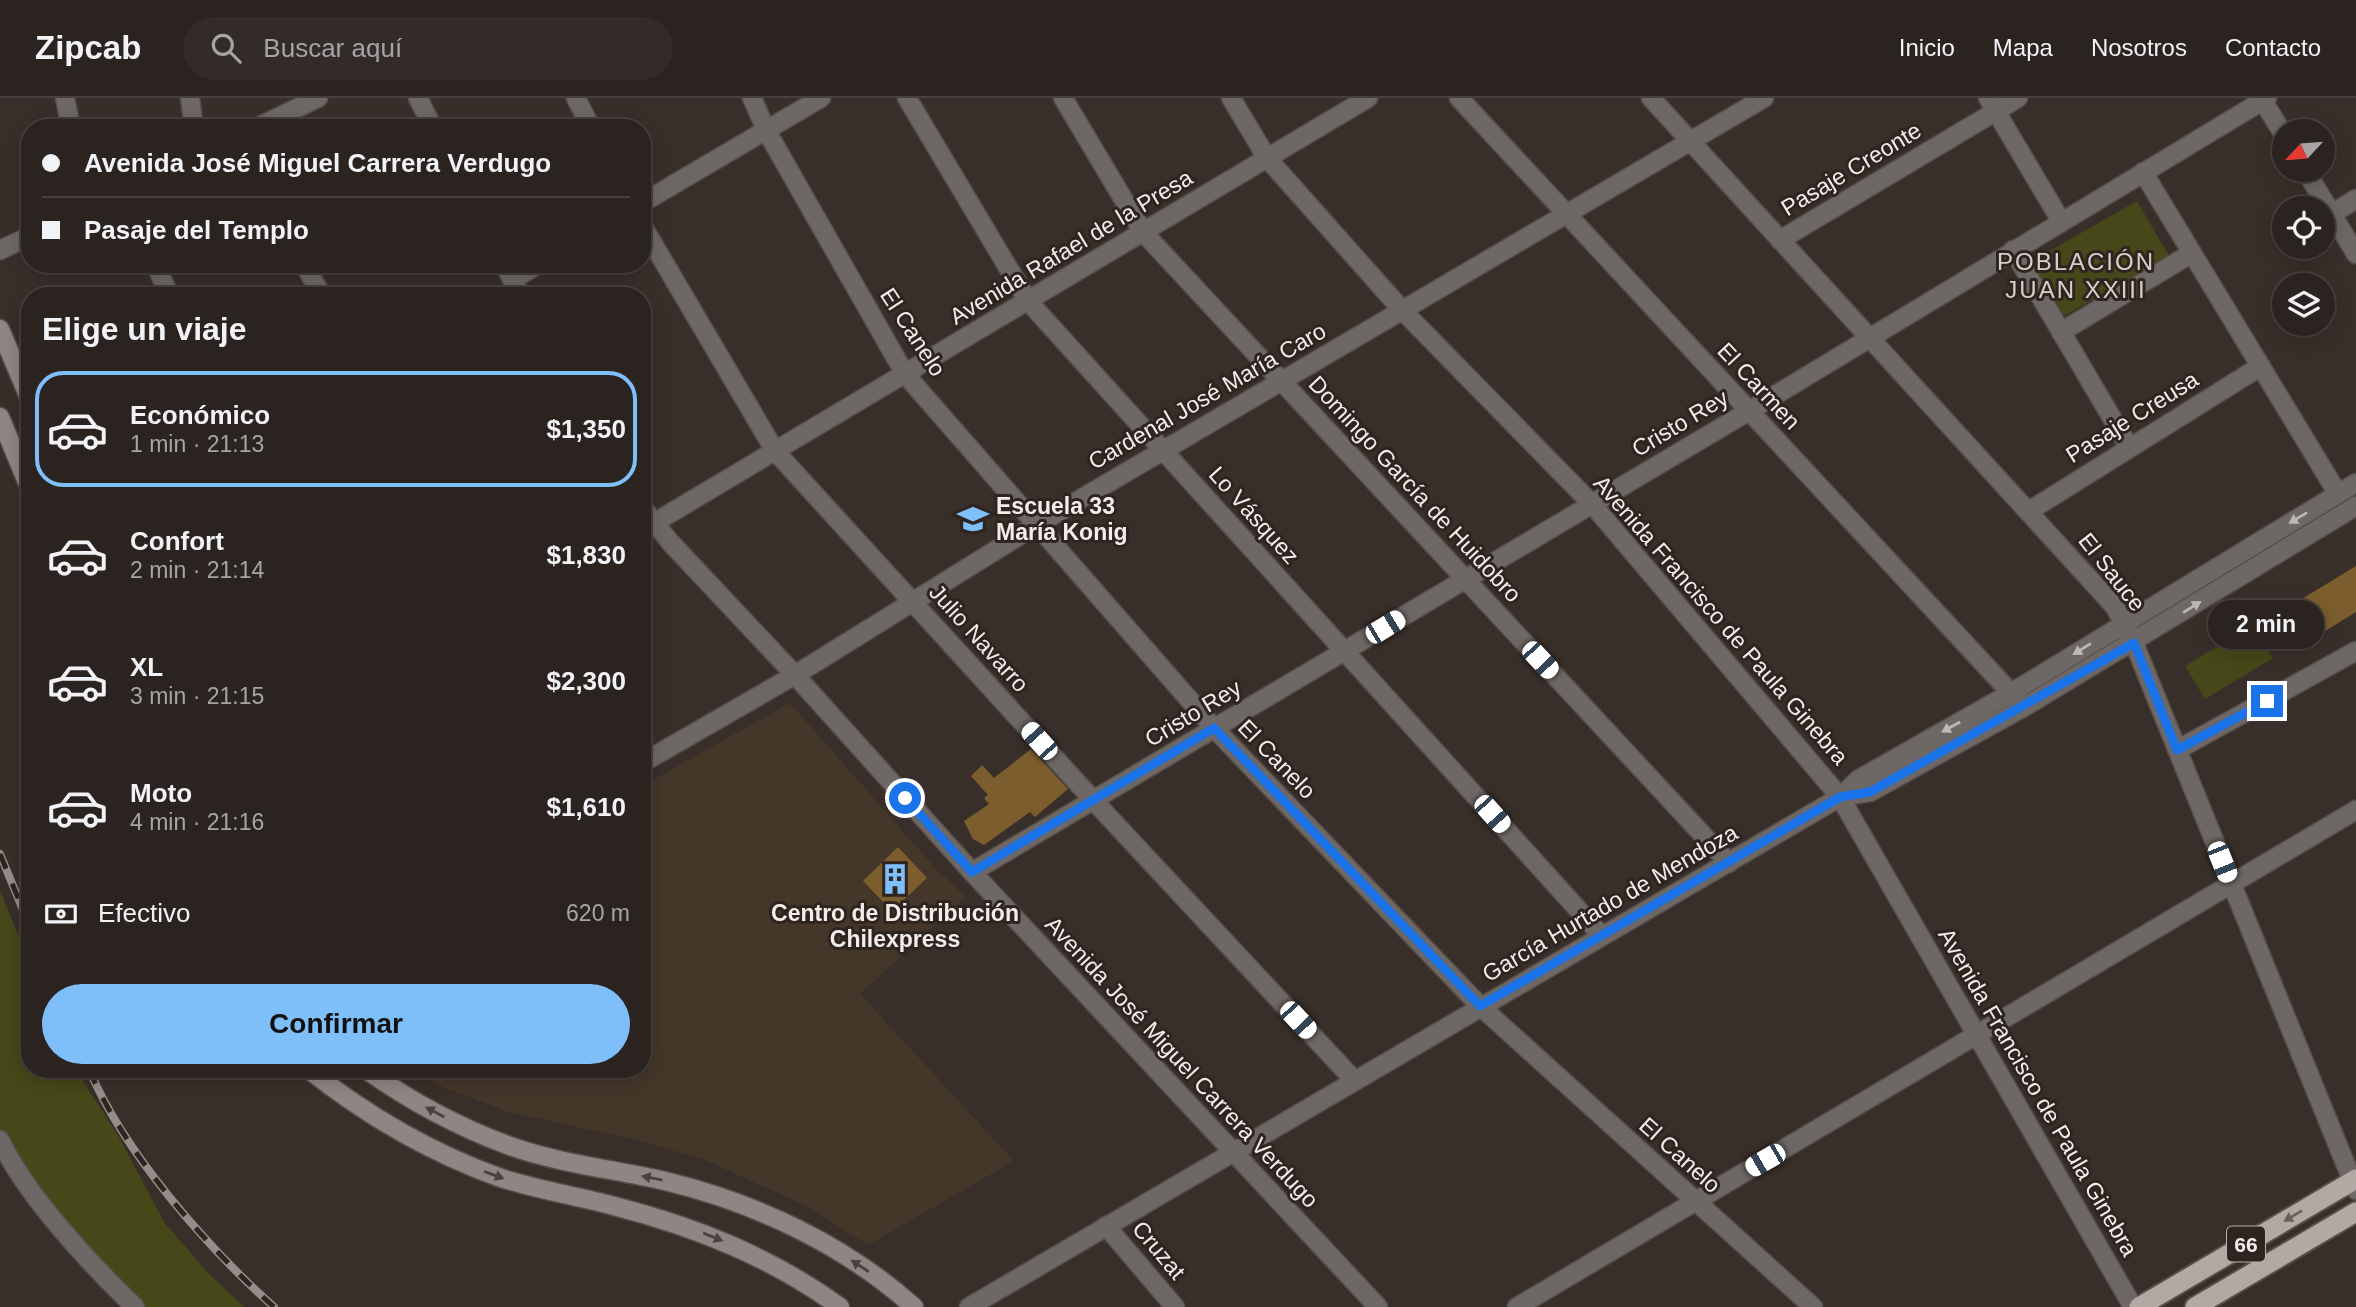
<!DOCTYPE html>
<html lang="es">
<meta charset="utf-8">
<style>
body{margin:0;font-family:Helvetica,sans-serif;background:#332b29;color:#f1f3f6;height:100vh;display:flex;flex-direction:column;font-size:26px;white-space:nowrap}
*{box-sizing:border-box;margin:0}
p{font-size:23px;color:#a6a4a5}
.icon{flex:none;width:38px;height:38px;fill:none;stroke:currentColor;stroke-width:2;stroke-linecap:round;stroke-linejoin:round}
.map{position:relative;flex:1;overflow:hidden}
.sheet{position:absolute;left:21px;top:189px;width:630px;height:791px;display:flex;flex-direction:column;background:#2b2320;border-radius:28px;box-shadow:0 4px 18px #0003,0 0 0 2px #47403e}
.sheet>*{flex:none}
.hud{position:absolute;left:21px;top:21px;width:630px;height:154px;border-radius:28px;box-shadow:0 4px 18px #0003,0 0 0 2px #47403e;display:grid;align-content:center;height:154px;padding:0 21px;background:#2b2320}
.needle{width:46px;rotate:244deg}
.buttons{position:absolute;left:2272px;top:21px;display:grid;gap:14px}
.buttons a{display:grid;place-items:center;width:63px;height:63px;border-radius:50%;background:#2b2320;box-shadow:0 4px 18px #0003,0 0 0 2px #47403e;font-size:35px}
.end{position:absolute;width:32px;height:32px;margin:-16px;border:9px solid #1a73e8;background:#fff;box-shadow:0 0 0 4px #fff}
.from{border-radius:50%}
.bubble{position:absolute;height:49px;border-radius:24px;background:#2b2320;box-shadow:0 4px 18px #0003,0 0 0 2px #47403e;font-size:23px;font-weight:700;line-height:49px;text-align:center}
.car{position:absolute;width:21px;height:42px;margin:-21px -10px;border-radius:9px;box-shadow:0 0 5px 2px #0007;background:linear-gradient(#fff 24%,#345 0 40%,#fff 0 76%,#345 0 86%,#fff 0)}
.hud b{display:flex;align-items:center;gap:24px;height:66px;font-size:26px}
.hud b+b{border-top:2px solid #47403e}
.hud i{width:18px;height:18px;background:#f1f3f6}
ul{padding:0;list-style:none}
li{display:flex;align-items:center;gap:21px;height:116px;margin:0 14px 10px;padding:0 7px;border:4px solid transparent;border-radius:28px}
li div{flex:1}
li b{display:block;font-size:26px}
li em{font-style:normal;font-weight:700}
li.selected{border-color:#7ebef9}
li>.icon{width:63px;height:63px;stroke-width:1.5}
h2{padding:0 21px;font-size:32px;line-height:84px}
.pay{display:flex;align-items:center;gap:18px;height:77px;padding:0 21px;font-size:26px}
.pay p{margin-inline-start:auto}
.action{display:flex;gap:14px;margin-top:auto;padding:14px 21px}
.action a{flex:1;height:80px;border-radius:42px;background:#7ebef9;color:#111;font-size:28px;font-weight:700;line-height:80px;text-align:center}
header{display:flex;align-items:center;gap:42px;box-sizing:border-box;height:98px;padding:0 35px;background:#2b2320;border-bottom:2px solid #47403e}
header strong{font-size:33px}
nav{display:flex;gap:38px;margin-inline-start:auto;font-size:24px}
.search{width:490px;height:63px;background:#332b29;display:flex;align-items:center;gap:18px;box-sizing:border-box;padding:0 24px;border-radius:38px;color:#a6a4a5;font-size:26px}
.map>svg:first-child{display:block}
</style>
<header>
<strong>Zipcab</strong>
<div class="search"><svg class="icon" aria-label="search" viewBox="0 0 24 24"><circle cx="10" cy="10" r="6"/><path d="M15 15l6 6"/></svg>Buscar aquí</div>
<nav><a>Inicio</a><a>Mapa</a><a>Nosotros</a><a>Contacto</a></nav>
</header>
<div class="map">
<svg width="2356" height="1209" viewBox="0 0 2356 1209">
<rect width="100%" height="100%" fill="#392f2a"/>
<path fill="#443629" d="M790 605 937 772 966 799 860 896 1014 1063 868 1147 804 1107 703 1061 637 1042 509 1014 445 990 409 971H642V688Z"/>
<g fill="#464819">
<path d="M2137 103 2169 158 2064 218 2032 163Z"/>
<path d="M2253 527 2273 560 2205 601 2185 568Z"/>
<path d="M0 793 30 866V971H75L119 1039 164 1124 207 1174 244 1209H138L62 1139 0 1044Z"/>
</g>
<g fill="#7c5e2e">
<path d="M2356 468V514L2312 541 2292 507Z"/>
<path d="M1031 651 1068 691 1035 719 1030 714 984 747 973 741 964 723 989 706 984 700 988 697 971 678 982 667 994 680Z"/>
<path d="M898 749 927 780 892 813 863 783Z"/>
</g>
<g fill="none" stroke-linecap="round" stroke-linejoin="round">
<defs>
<g id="minor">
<path d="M65 0 71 30"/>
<path d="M190 0 194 30"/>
<path d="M576 0 591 30"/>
<path d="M752 0 766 32 905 276 1214 630 1480 908 1813 1209"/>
<path d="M907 0 1028 203 1602 838"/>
<path d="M1063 0 1143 134 1729 765"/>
<path d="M1459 0 2024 609"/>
<path d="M1651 0 2115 509 2134 545 2356 1092"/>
<path d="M1988 0 2061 123"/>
<path d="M2261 0 2284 37"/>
<path d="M2305 72 2356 156"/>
<path d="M2143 74 2338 396"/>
<path d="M642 105 821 0"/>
<path d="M2332 116 2356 101"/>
<path d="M642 127 775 353 1093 702 1354 982"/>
<path d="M1780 142 2018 0"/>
<path d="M2013 152 2129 349"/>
<path d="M155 166 170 198"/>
<path d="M304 166 322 198"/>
<path d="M512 182 539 166"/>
<path d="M2061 234 2192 155"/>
<path d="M2029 413 2261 268"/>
<path d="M642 432 1368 0"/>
<path d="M2177 652 2356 553"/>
<path d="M642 665 795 577 1038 426 1764 0"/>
<path d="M1840 699 1870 694 2024 609 2356 408"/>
<path d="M0 1042C26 1097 90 1166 135 1209"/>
<path d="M1106 1128 1175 1209"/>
<path d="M969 1209 1840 699 1859 681 2011 595 2356 385"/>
<path d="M1517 1209 2356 712"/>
</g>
<g id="tertiary">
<path d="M418 0 433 30"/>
<path d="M1231 0 1267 60 1402 212 1592 406 1840 699 2133 1209"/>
<path d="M256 30 318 0"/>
<path d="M0 152 30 138"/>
<path d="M504 166 521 198"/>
<path d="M642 409 670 444 795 577 972 774 1378 1209"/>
<path d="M972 774 1749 313 2267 0"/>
</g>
<g id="secondary">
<path d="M0 231 30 302"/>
<path d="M0 319 30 391"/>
<path d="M308 971C366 1017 431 1055 501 1080 538 1092 577 1098 614 1108 696 1129 771 1159 840 1209"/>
<path d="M365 971C410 1003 458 1029 510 1048 561 1066 613 1071 665 1083 756 1105 845 1147 914 1209"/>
</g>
<g id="trunk">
<path d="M2139 1209 2356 1081"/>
<path d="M2195 1209 2356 1114"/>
</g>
</defs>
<use href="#minor" stroke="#574d49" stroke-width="21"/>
<use href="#tertiary" stroke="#574d49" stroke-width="21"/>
<use href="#secondary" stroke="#574d49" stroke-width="21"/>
<use href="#trunk" stroke="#574d49" stroke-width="23"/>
<use href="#minor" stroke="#6d6866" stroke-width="18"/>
<use href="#tertiary" stroke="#6d6866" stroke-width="18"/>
<use href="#secondary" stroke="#8f8683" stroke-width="18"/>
<use href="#trunk" stroke="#b4a8a4" stroke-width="19"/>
<defs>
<g id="rail">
<path d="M0 756 30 829"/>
<path d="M89 971C124 1055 207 1149 274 1209"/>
</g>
</defs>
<use href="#rail" stroke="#958d89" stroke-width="8"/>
<use href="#rail" stroke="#2e2521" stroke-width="5" stroke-dasharray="16" stroke-linecap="butt"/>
</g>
<defs><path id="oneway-solid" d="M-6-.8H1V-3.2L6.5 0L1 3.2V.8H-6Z" transform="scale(1.75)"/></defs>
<g fill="#beb8b5">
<use href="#oneway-solid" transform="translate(2298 420) rotate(149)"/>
<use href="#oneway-solid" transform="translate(2192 509) rotate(-32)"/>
<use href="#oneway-solid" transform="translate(2082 551) rotate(148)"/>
<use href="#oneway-solid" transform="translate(1951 629) rotate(151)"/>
</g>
<g fill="#4b423e">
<use href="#oneway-solid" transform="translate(435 1014) rotate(-152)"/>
<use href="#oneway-solid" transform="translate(494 1077) rotate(20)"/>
<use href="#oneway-solid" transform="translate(652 1080) rotate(-169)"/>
<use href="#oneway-solid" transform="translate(713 1139) rotate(22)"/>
<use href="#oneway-solid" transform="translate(860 1168) rotate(-147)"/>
</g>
<use fill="#6a605c" href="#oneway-solid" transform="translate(2293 1118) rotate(149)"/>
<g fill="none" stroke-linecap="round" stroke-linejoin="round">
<path stroke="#1a73e8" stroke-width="9" d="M905 700 972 774 1214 630 1480 908 1840 699 1870 694 2134 545 2177 652 2267 603"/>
</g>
<defs>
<symbol id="school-bare" viewBox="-9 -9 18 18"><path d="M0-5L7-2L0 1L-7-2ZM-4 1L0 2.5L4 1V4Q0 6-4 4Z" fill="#7ebef9" stroke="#2e2521" stroke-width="2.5" paint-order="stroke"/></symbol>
<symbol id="building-bare" viewBox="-9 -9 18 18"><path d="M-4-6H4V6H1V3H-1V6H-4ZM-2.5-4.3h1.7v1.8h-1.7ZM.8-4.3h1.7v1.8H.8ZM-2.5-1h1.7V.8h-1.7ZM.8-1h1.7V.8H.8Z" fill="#7ebef9" stroke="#2e2521" stroke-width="2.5" paint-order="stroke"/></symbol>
</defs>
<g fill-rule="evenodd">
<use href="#school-bare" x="951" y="399" width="44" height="44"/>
<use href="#building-bare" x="873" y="759" width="44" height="44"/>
</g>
<g text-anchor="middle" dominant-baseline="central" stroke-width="6" stroke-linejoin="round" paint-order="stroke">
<rect fill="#2e2521" stroke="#b9b1ae" stroke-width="2" x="2227" y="1128.5" width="38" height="35" rx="5"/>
<g font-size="21" font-weight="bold" fill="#f4edea">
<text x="2246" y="1146">66</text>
</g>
<g font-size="23" fill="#f4edea" stroke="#2e2521">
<text transform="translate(1851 71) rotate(-31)">Pasaje Creonte</text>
<text transform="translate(1071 149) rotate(-31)">Avenida Rafael de la Presa</text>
<text transform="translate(913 234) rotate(57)">El Canelo</text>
<text transform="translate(1759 288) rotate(47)">El Carmen</text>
<text transform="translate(1207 298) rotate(-30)">Cardenal José María Caro</text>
<text transform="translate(2132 319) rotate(-32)">Pasaje Creusa</text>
<text transform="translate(1680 325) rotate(-31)">Cristo Rey</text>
<text transform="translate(1415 391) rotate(47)">Domingo García de Huidobro</text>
<text transform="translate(1254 417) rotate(48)">Lo Vásquez</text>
<text transform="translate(2112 474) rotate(52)">El Sauce</text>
<text transform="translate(1721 522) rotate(49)">Avenida Francisco de Paula Ginebra</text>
<text transform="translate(979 540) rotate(48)">Julio Navarro</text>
<text transform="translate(1193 615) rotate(-31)">Cristo Rey</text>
<text transform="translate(1277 661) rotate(46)">El Canelo</text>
<text transform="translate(1610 805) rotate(-30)">García Hurtado de Mendoza</text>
<text transform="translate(1182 964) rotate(47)">Avenida José Miguel Carrera Verdugo</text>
<text transform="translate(2038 994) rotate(60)">Avenida Francisco de Paula Ginebra</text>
<text transform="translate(1680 1057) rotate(42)">El Canelo</text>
<text transform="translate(1159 1152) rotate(50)">Cruzat</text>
</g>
<g font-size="23" font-weight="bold" fill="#f4edea" stroke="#2e2521" text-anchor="start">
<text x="996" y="408">Escuela 33<tspan x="996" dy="26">María Konig</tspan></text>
<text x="895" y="815" text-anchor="middle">Centro de Distribución<tspan x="895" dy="26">Chilexpress</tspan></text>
</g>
<g font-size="24" letter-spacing="2" fill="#dacec8" stroke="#2e2521">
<text x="2076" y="163">POBLACIÓN<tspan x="2076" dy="28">JUAN XXIII</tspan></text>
</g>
</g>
</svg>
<div class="buttons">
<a><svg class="needle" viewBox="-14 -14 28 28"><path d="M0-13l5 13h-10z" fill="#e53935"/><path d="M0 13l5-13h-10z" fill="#a6a4a5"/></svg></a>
<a><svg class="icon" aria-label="locate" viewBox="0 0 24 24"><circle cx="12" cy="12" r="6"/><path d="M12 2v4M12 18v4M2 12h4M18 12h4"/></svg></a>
<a><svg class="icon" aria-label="layers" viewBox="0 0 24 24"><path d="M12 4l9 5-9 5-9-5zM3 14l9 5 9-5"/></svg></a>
</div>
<i class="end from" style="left:905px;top:700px"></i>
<i class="end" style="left:2267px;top:603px"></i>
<div class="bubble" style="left:2208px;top:502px;width:116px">2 min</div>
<i class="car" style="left:1385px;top:529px;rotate:59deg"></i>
<i class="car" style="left:1540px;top:562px;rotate:137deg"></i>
<i class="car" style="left:1039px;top:643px;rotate:318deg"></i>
<i class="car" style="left:1492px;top:716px;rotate:138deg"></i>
<i class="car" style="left:2222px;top:764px;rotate:158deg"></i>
<i class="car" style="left:1298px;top:922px;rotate:137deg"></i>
<i class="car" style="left:1765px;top:1062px;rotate:240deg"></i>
<div class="hud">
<b><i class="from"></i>Avenida José Miguel Carrera Verdugo</b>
<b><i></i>Pasaje del Templo</b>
</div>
<section class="sheet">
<h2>Elige un viaje</h2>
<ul>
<li class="selected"><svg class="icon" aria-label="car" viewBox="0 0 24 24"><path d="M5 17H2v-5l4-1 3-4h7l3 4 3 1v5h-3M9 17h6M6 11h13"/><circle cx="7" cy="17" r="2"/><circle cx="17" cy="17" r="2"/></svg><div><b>Económico</b><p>1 min · 21:13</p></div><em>$1,350</em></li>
<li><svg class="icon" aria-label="car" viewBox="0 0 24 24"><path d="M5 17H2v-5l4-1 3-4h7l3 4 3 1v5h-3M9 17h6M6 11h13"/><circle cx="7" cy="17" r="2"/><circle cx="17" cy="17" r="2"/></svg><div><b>Confort</b><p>2 min · 21:14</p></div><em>$1,830</em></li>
<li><svg class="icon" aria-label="car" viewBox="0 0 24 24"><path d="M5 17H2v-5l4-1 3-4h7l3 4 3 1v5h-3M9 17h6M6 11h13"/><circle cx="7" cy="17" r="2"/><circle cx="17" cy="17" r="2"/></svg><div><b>XL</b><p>3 min · 21:15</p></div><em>$2,300</em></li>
<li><svg class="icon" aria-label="car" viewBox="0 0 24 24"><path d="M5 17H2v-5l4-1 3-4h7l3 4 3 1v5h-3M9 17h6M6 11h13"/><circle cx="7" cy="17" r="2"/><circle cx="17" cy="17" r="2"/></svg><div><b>Moto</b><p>4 min · 21:16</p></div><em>$1,610</em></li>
</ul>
<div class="pay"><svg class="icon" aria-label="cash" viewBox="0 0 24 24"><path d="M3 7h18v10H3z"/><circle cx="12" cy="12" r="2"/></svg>Efectivo<p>620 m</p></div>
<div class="action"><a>Confirmar</a></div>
</section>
</div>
